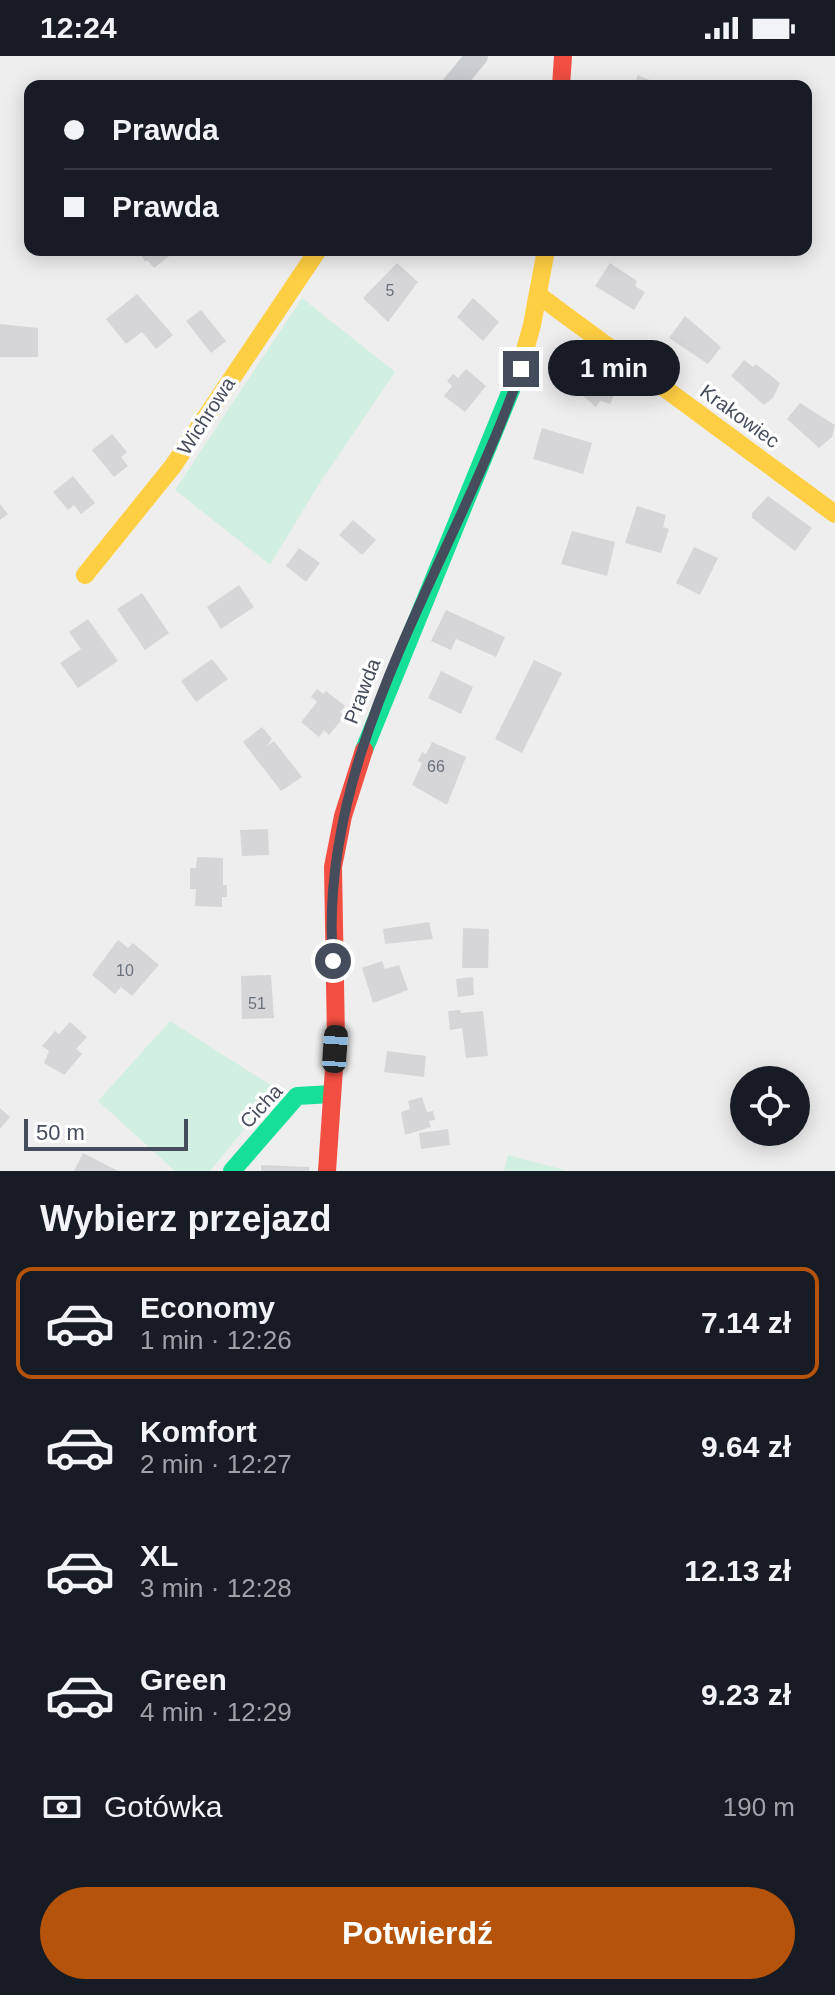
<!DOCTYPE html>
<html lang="pl">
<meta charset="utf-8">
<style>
body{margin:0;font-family:Arial,sans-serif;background:#20242c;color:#f1f3f6;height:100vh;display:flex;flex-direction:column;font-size:30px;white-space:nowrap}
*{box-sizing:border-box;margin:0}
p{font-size:26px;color:#9ea1a6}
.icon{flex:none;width:44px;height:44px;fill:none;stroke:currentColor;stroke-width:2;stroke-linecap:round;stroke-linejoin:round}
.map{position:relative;height:1115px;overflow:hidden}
.drawer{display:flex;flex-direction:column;background:#171b24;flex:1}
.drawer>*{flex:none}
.guide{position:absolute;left:24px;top:24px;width:788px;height:176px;border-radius:16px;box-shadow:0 4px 20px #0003;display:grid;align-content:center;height:176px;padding:0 40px;background:#171b24}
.controls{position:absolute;left:730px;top:1010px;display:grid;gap:16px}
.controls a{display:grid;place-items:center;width:80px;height:80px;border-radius:50%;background:#171b24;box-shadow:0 4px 20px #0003;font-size:40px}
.scale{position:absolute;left:24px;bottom:20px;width:164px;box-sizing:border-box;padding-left:8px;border:4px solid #454d5c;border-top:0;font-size:22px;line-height:28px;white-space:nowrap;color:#454d5c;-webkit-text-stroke:6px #fff;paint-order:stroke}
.end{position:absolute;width:36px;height:36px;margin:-18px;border:10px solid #454d5c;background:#fff;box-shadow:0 0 0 4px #fff}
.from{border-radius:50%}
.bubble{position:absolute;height:56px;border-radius:28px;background:#171b24;box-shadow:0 4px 20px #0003;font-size:26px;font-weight:800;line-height:56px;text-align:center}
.car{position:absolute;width:24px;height:48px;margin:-24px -12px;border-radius:10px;box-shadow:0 0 6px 2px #0007;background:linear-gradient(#222 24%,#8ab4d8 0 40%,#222 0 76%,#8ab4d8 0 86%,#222 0)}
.guide b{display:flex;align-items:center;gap:28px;height:76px;font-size:30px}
.guide b+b{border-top:2px solid #363941}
.guide i{width:20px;height:20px;background:#f1f3f6}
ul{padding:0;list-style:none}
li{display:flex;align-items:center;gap:24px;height:112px;margin:0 16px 12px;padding:0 24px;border:4px solid transparent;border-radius:16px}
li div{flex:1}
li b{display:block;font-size:30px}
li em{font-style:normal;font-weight:800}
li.on{border-color:#b45309}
li>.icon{width:72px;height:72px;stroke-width:1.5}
h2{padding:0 40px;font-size:36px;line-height:96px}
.pay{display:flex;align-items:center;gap:20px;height:88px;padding:0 40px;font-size:30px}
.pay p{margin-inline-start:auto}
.button{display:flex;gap:16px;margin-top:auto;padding:16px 40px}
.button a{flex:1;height:92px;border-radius:48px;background:#b45309;color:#fff;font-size:32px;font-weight:800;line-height:92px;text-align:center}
.status{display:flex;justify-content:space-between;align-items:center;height:56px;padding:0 40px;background:#171b24;direction:ltr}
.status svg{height:22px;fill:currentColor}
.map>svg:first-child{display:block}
</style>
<div class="status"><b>12:24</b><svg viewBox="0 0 49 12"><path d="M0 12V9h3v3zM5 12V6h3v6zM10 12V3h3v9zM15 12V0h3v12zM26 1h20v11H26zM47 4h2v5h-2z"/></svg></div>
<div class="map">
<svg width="835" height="1115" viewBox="0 0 835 1115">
<rect width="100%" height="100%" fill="#efeeee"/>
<g fill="#d1f0e1">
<path d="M302 242 395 316 319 428 270 509 175 434Z"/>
<path d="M170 965 277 1033 210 1115H175L98 1045Z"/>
<path d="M508 1099 564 1114 566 1115H504Z"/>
</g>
<g fill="#d6d6d9">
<path d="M638 19 659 28 658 30H633Z"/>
<path d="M139 194H177L154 212 147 204 145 206Z"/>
<path d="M397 207 418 226 388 266 363 242Z"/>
<path d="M610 207 637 225 635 230 645 236 634 254 595 230Z"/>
<path d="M137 238 173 279 156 293 142 276 126 288 106 263Z"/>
<path d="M473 242 499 266 483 285 457 261Z"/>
<path d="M201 254 226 285 211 297 186 265Z"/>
<path d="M685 260 721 291 708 308 669 282Z"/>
<path d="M0 268 38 272V301H0Z"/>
<path d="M744 304 753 311 756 308 780 327 773 342 764 349 731 320Z"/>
<path d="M578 305 618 331 610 348 600 345 596 351 564 324Z"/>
<path d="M466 313 486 330 465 356 444 340 452 330 447 325 453 318 458 322Z"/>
<path d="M800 347 835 369 832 381 819 392 787 363Z"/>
<path d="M542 372 592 387 583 418 533 403Z"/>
<path d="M112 378 127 396 121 401 128 410 114 421 92 394Z"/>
<path d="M73 420 95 447 81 458 74 449 68 454 53 436Z"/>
<path d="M768 440 812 472 795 495 752 462V457Z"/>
<path d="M0 448 8 458 0 464Z"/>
<path d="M637 450 666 459 663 471 669 473 661 497 625 487Z"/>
<path d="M353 464 376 484 362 499 339 479Z"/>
<path d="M572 475 615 486 607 520 561 508Z"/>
<path d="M694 491 718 502 700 539 676 527Z"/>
<path d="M299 492 320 507 306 526 286 510Z"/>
<path d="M239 529 254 551 221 573 207 551Z"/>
<path d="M142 537 169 577 145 594 117 553Z"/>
<path d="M446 554 505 581 496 601 456 583 451 594 431 585Z"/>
<path d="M88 563 118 605 78 632 60 607 81 593 69 576Z"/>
<path d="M212 603 228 623 196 646 181 625Z"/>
<path d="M534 604 562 617 522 697 495 683Z"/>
<path d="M441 615 473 631 461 658 428 642Z"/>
<path d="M317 633 323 638 326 635 345 650 340 656 345 660 329 679 324 674 319 681 301 666 317 646 311 641Z"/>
<path d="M262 671 272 683 267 690 274 685 302 721 281 735 243 686Z"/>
<path d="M432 686 466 701 447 749 412 729 422 707 418 705 422 696 426 698Z"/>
<path d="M268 773 269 799 242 800 240 774Z"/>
<path d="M197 801 223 802V829H227V841H222V851L195 850 196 833H190V812H196Z"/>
<path d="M429 866 433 883 385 888 383 873Z"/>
<path d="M463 872 489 873 488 912H462Z"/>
<path d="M118 884 128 892 133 887 159 909 132 940 121 931 115 938 92 919Z"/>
<path d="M382 905 385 913 399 909 408 934 373 947 362 912Z"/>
<path d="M271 919 274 962 242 963 241 920Z"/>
<path d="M473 921 474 939 458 941 456 923Z"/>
<path d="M460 954 461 957 483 955 488 1000 466 1002 462 972 450 974 448 955Z"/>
<path d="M70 966 87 981 76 993 82 998 64 1019 44 1007 49 995 42 990 55 975 59 978Z"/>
<path d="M387 995 426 1000 424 1021 384 1016Z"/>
<path d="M422 1041 427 1056 433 1055 435 1064 429 1065 431 1071 405 1079 401 1056 410 1053 408 1045Z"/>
<path d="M0 1052 10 1061 0 1073Z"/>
<path d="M448 1073 450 1089 421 1093 419 1077Z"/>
<path d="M83 1097 118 1115H74Z"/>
<path d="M261 1109 309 1111V1115H261Z"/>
</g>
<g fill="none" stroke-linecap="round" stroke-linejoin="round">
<path stroke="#cccfd2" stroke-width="22" d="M452 30 477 0"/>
<g stroke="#16e098" stroke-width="18">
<path d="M364 694 520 312"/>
<path d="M232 1115 297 1040 332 1038"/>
</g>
<g stroke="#ffcf43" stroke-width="18">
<path d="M541 241 835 458"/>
<path d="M520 312 532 269 546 194"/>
<path d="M85 519 173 410 318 194"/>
</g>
<g stroke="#f24e42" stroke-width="18">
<path d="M561 30 563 0"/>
<path d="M327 1115 336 983 333 811 343 760 364 694"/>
</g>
</g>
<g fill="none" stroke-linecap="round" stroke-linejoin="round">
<path stroke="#454d5c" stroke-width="10" d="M333 905C316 696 456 504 521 313"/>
</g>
<g text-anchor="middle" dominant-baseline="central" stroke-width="7" stroke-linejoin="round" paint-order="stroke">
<g font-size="16" fill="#6b717c">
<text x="390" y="234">5</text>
<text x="436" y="710">66</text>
<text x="125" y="914">10</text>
<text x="257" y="947">51</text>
</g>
<g font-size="20" fill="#454d5c" stroke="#fff">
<text transform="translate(206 360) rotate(-57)">Wichrowa</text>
<text transform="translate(740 360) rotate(36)">Krakowiec</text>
<text transform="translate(362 635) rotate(-69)">Prawda</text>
<text transform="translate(261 1050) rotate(-47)">Cicha</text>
</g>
</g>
</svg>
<div class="controls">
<a><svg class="icon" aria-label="locate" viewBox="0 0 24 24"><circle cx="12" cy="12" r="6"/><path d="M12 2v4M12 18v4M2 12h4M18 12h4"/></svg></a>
</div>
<div class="scale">50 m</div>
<i class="end from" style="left:333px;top:905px"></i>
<i class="end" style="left:521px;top:313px"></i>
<div class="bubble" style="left:548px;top:284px;width:132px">1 min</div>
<i class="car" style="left:335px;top:993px;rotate:4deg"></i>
<div class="guide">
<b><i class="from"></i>Prawda</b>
<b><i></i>Prawda</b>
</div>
</div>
<section class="drawer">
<h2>Wybierz przejazd</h2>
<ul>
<li class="on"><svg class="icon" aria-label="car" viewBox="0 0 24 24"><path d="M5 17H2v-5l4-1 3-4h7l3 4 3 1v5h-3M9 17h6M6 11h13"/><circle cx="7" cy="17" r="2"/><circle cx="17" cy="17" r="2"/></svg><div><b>Economy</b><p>1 min · 12:26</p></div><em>7.14 zł</em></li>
<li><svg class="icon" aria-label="car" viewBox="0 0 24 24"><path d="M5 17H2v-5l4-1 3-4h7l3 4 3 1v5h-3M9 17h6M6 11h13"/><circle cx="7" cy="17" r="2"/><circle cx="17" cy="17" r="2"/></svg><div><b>Komfort</b><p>2 min · 12:27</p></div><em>9.64 zł</em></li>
<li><svg class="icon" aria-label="car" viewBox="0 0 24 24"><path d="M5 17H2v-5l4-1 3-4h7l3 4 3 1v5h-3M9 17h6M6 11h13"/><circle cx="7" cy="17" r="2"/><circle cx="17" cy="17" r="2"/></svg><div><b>XL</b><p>3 min · 12:28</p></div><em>12.13 zł</em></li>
<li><svg class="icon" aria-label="car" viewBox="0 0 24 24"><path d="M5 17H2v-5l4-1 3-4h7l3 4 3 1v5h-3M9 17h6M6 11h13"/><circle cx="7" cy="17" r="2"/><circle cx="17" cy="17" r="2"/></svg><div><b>Green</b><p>4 min · 12:29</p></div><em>9.23 zł</em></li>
</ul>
<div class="pay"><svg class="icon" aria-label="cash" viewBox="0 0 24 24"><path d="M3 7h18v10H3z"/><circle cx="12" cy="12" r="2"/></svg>Gotówka<p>190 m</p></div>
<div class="button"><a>Potwierdź</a></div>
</section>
